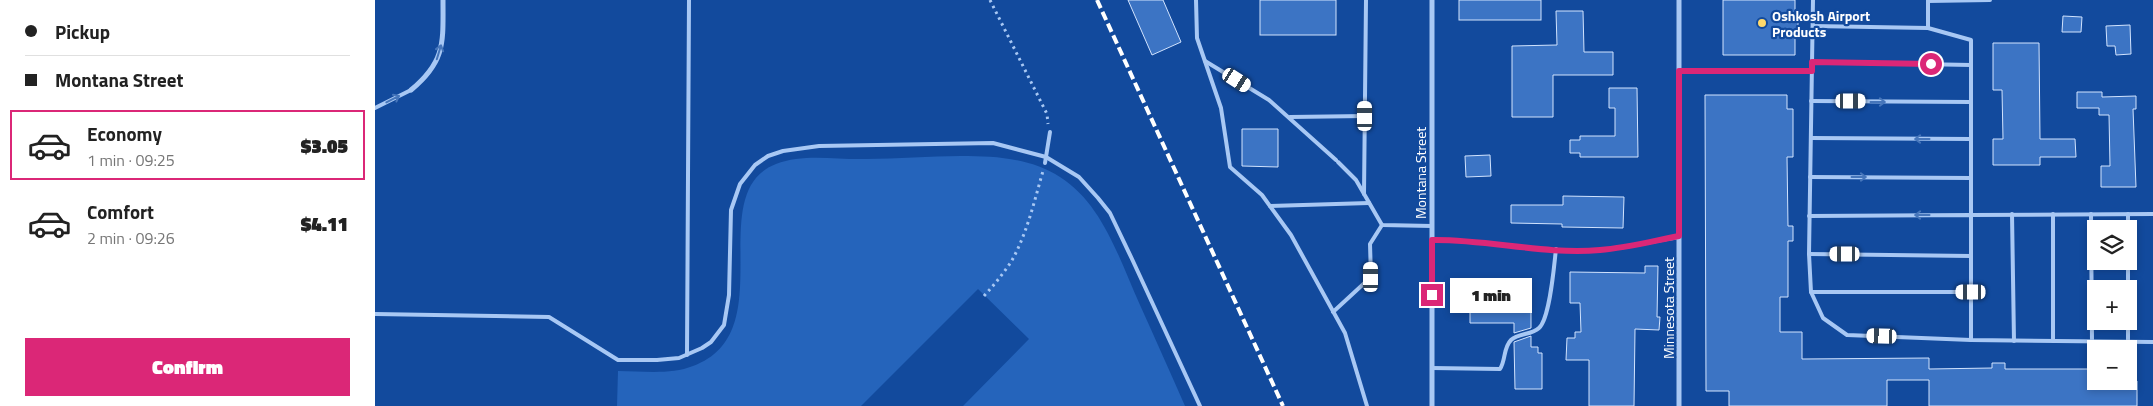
<!DOCTYPE html>
<meta charset="utf-8">
<style>
body{margin:0;font-family:"Titillium Web",sans-serif;background:#f6f6f6;color:#222;height:100vh;display:flex;flex-direction:column;font-size:19px;white-space:nowrap}
*{box-sizing:border-box;margin:0}
p{font-size:16px;color:#767676}
.icon{flex:none;width:28px;height:28px;fill:none;stroke:currentColor;stroke-width:2;stroke-linecap:round;stroke-linejoin:round}
.map{position:relative;flex:1;overflow:hidden}
.sheet{display:flex;flex-direction:column;background:#fff;width:375px}
.sheet>*{flex:none}
.guide{display:grid;align-content:center;height:110px;padding:0 25px;background:#fff}
.tools{position:absolute;left:1712px;top:220px;display:grid;gap:10px}
.tools a{display:grid;place-items:center;width:50px;height:50px;border-radius:0px;background:#fff;box-shadow:0 2px 8px #0003;font-size:25px}
.end{position:absolute;width:22px;height:22px;margin:-11px;border:6px solid #db2777;background:#fff;box-shadow:0 0 0 2px #fff}
.from{border-radius:50%}
.bubble{position:absolute;height:35px;border-radius:0px;background:#fff;box-shadow:0 2px 8px #0003;font-size:16px;font-weight:800;line-height:35px;text-align:center}
.car{position:absolute;width:15px;height:30px;margin:-15px -8px;border-radius:6px;box-shadow:0 0 4px 1px #0007;background:linear-gradient(#fff 24%,#345 0 40%,#fff 0 76%,#345 0 86%,#fff 0)}
.guide b{display:flex;align-items:center;gap:18px;height:48px;font-size:19px}
.guide b+b{border-top:1px solid #e0e0e0}
.guide i{width:12px;height:12px;background:#222}
ul{padding:0;list-style:none}
li{display:flex;align-items:center;gap:15px;height:70px;margin:0 10px 8px;padding:0 15px;border:2px solid transparent;border-radius:0px}
li div{flex:1}
li b{display:block;font-size:19px}
li em{font-style:normal;font-weight:800}
li.current{border-color:#db2777}
li>.icon{width:45px;height:45px;stroke-width:1.5}
.action{display:flex;gap:10px;margin-top:auto;padding:10px 25px}
.action a{flex:1;height:58px;border-radius:0px;background:#db2777;color:#fff;font-size:20px;font-weight:800;line-height:58px;text-align:center}
main{display:flex;flex:1;min-height:0}
.map>svg:first-child{display:block}
</style>
<main>
<section class="sheet">
<div class="guide">
<b><i class="from"></i>Pickup</b>
<b><i></i>Montana Street</b>
</div>
<ul>
<li class="current"><svg class="icon" aria-label="car" viewBox="0 0 24 24"><path d="M5 17H2v-5l4-1 3-4h7l3 4 3 1v5h-3M9 17h6M6 11h13"/><circle cx="7" cy="17" r="2"/><circle cx="17" cy="17" r="2"/></svg><div><b>Economy</b><p>1 min · 09:25</p></div><em>$3.05</em></li>
<li><svg class="icon" aria-label="car" viewBox="0 0 24 24"><path d="M5 17H2v-5l4-1 3-4h7l3 4 3 1v5h-3M9 17h6M6 11h13"/><circle cx="7" cy="17" r="2"/><circle cx="17" cy="17" r="2"/></svg><div><b>Comfort</b><p>2 min · 09:26</p></div><em>$4.11</em></li>
</ul>
<div class="action"><a>Confirm</a></div>
</section>
<div class="map">
<svg width="1778" height="406" viewBox="0 0 1778 406">
<rect width="100%" height="100%" fill="#124a9d"/>
<path fill="#2564bb" d="M586 156C621 156 655 158 685 177 728 204 745 261 765 305 780 338 795 372 810 406H588L654 339 603 289 486 406H242L243 371C267 371 296 375 318 366 409 333 326 193 401 164 429 153 462 160 491 159 523 159 554 156 586 156Z"/>
<g fill="#3c74c4" stroke="#d1e3fe">
<path d="M753 0H788L806 42 777 55Z"/>
<rect x="885" y="0" width="76" height="35"/>
<rect x="1084" y="0" width="82" height="20"/>
<path d="M1348 0H1420V10H1423V30H1420V55H1348Z"/>
<path d="M1181 11H1208L1209 52H1238V75H1178V117H1137V46L1182 45Z"/>
<path d="M1688 16 1707 17 1706 32H1687Z"/>
<path d="M1755 25 1756 54 1741 55 1740 46H1732L1731 26Z"/>
<path d="M1618 43H1664L1665 139H1700L1701 157H1665V165H1618V139H1628L1627 90H1618Z"/>
<path d="M1234 88H1262L1263 157H1205V153H1195V140H1205V136H1240V108H1234Z"/>
<path d="M1702 92H1727V97L1761 96V109H1758L1761 187H1726V166H1735L1734 115H1724V108H1702Z"/>
<path d="M1330 95H1412V109H1418V157H1412L1413 226H1418V241H1413V297H1405V332H1427V359L1554 358V369L1617 368V363H1630V369H1721V381H1762V406H1554V380H1512V406H1354V391H1331Z"/>
<path d="M867 129H903V167L867 166Z"/>
<path d="M1115 155 1116 176 1091 177 1090 156Z"/>
<path d="M1188 196 1249 197 1248 228 1187 227V224L1136 223V205H1188Z"/>
<path d="M1270 266H1283L1282 317H1285L1284 330 1260 329 1259 406H1214V360H1191L1192 338H1200V332H1206L1205 303H1195V272L1270 273Z"/>
<path d="M1095 286H1156V328L1139 333V323H1095Z"/>
<path d="M1156 336V347H1163V353H1167V389H1140L1139 342Z"/>
</g>
<g fill="none" stroke-linecap="round" stroke-linejoin="round">
<g stroke="#a8c8f4" stroke-width="3" stroke-dasharray="2.5 4" stroke-linecap="butt">
<path d="M615 0 672 114 673 124"/>
<path d="M609 296C619 285 628 274 636 262 652 234 659 202 668 171"/>
</g>
<g stroke="#a8c8f4" stroke-width="4">
<path d="M821 0 822 38 846 108 855 167 887 195 916 235 970 333 992 406"/>
<path d="M1438 0 1434 254 1436 292 1448 318 1472 335 1596 340 1778 342"/>
<path d="M1553 0V28L1596 40V215L1778 214"/>
<path d="M1553 1 1615 0"/>
<path d="M1438 26 1553 28"/>
<path d="M830 61 894 100 961 160"/>
<path d="M1437 62 1596 65"/>
<path d="M1304 71H1437"/>
<path d="M1436 101 1596 102"/>
<path d="M0 108 36 90"/>
<path d="M915 117 990 116"/>
<path d="M1436 138 1596 139"/>
<path d="M963 162 981 180 1007 225 1057 226"/>
<path d="M670 163 675 132"/>
<path d="M1435 177 1596 178"/>
<path d="M989 194 991 0"/>
<path d="M895 206 994 203"/>
<path d="M1637 214 1639 341"/>
<path d="M1678 214V341"/>
<path d="M1716 214 1717 342"/>
<path d="M1753 214V229"/>
<path d="M1434 216 1596 215V340"/>
<path d="M1057 240C1113 239 1169 255 1225 250 1251 248 1278 241 1304 237"/>
<path d="M1434 254 1596 256"/>
<path d="M1753 261V289"/>
<path d="M1436 292H1596"/>
<path d="M958 312 996 277 995 244 1007 225"/>
<path d="M0 314 174 317 243 360H282L304 358 327 348 336 342 349 325 354 295 356 210 365 184 380 165 393 156 408 151 444 146 618 143 671 157 704 177 723 198 735 213 757 259 825 406"/>
<path d="M1753 321V342"/>
<path d="M312 355 314 0"/>
<path d="M1057 368 1125 369C1131 360 1128 348 1136 340 1143 333 1157 335 1164 328 1175 318 1179 266 1181 249"/>
</g>
<g stroke="#a8c8f4" stroke-width="5">
<path d="M1057 0V406"/>
<path d="M1304 0V406"/>
<path d="M36 90C71 61 68 42 68 0"/>
</g>
<path stroke="#fff" stroke-width="4" stroke-dasharray="9 4" stroke-linecap="butt" d="M722 0 908 406"/>
</g>
<defs><path id="oneway-shaft" d="M-6 0H5M1.5-3L5.5 0L1.5 3" fill="none" stroke-width="1.6" stroke-linecap="round" stroke-linejoin="round" transform="scale(1.25)"/></defs>
<g stroke="#4676bb">
<use href="#oneway-shaft" transform="translate(64 52) rotate(-73)"/>
<use href="#oneway-shaft" transform="translate(18 99) rotate(-27)"/>
<use href="#oneway-shaft" transform="translate(1503 102)"/>
<use href="#oneway-shaft" transform="translate(1547 139) rotate(-180)"/>
<use href="#oneway-shaft" transform="translate(1484 177)"/>
<use href="#oneway-shaft" transform="translate(1547 215) rotate(180)"/>
</g>
<g fill="none" stroke-linecap="round" stroke-linejoin="round">
<path stroke="#db2777" stroke-width="6" d="M1057 295V240C1113 239 1169 255 1225 250 1251 248 1278 241 1304 236V71H1437V62L1556 64"/>
</g>
<circle fill="#ffd96b" stroke="#124a9d" stroke-width="2" cx="1387" cy="23" r="5"/>
<g text-anchor="middle" dominant-baseline="central" stroke-width="4.5" stroke-linejoin="round" paint-order="stroke">
<g font-size="14" font-weight="bold" fill="#fff" stroke="#124a9d" text-anchor="start">
<text x="1397" y="15">Oshkosh Airport<tspan x="1397" dy="16">Products</tspan></text>
</g>
<g font-size="14" fill="#fff" stroke="#124a9d">
<text transform="translate(1045 173) rotate(-90)">Montana Street</text>
<text transform="translate(1293 308) rotate(-90)">Minnesota Street</text>
</g>
</g>
</svg>
<div class="tools">
<a><svg class="icon" aria-label="layers" viewBox="0 0 24 24"><path d="M12 4l9 5-9 5-9-5zM3 14l9 5 9-5"/></svg></a>
<a>+</a>
<a>−</a>
</div>
<i class="end from" style="left:1556px;top:64px"></i>
<i class="end" style="left:1057px;top:295px"></i>
<div class="bubble" style="left:1075px;top:278px;width:82px">1 min</div>
<i class="car" style="left:862px;top:80px;rotate:122deg"></i>
<i class="car" style="left:1476px;top:101px;rotate:90deg"></i>
<i class="car" style="left:990px;top:116px;rotate:0deg"></i>
<i class="car" style="left:1470px;top:254px;rotate:270deg"></i>
<i class="car" style="left:996px;top:277px;rotate:0deg"></i>
<i class="car" style="left:1596px;top:292px;rotate:270deg"></i>
<i class="car" style="left:1507px;top:336px;rotate:272deg"></i>
</div>
</main>
